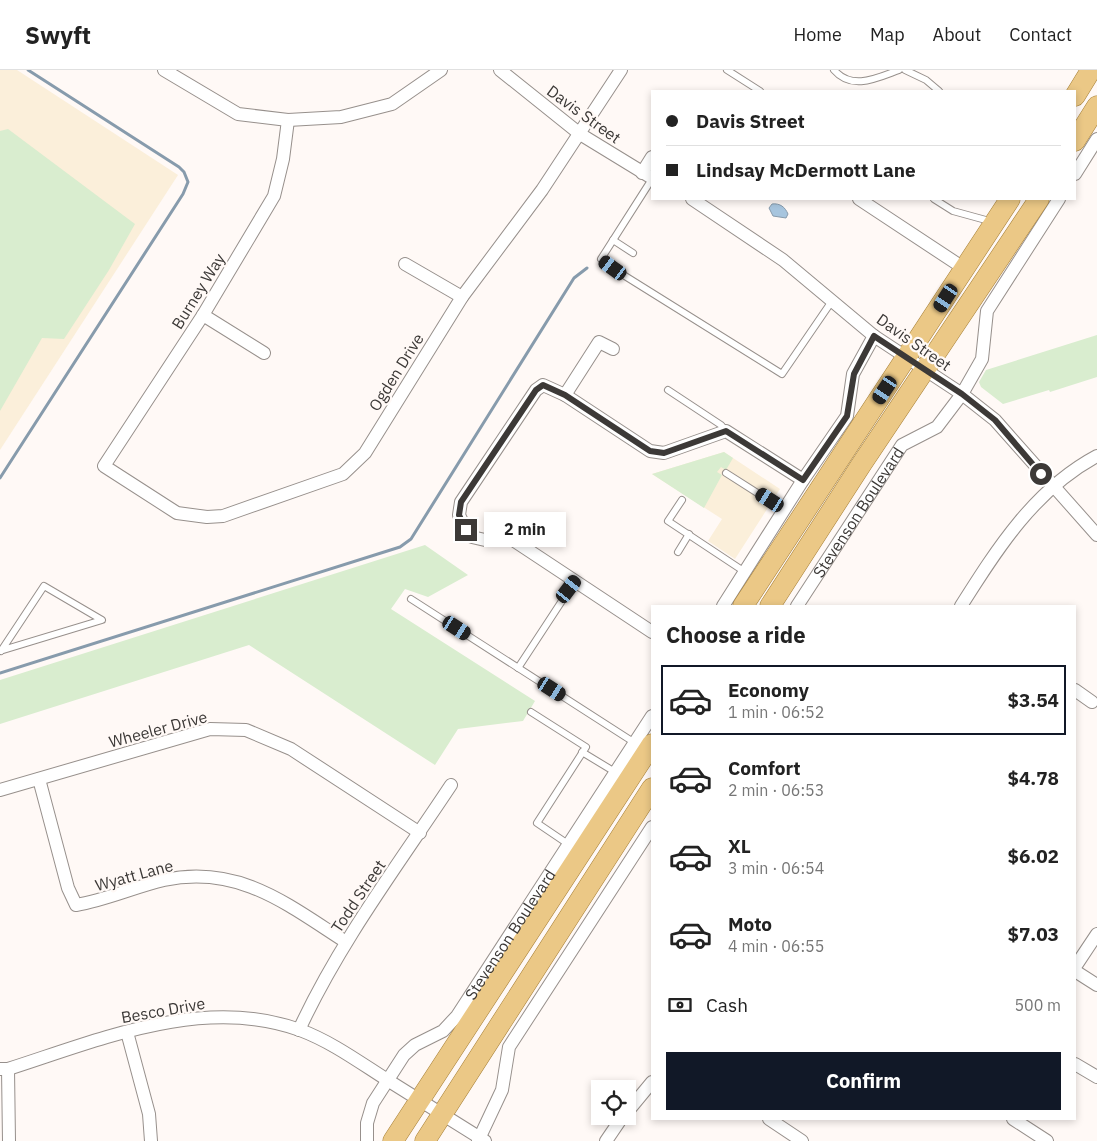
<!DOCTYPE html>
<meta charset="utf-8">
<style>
body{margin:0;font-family:"IBM Plex Sans",sans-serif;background:#f6f6f6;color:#222;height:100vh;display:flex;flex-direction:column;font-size:19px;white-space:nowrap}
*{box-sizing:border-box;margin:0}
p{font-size:16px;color:#767676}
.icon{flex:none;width:28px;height:28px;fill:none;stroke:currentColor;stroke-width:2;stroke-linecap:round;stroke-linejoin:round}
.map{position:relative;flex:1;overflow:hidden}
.drawer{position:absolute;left:651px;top:535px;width:425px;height:515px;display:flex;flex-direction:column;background:#fff;border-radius:0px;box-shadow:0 2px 8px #0003}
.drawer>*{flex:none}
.guide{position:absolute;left:651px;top:20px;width:425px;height:110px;border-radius:0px;box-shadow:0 2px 8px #0003;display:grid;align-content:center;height:110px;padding:0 15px;background:#fff}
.controls{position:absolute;left:591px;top:1010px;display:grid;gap:10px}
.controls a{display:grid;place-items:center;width:45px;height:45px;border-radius:0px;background:#fff;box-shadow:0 2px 8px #0003;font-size:25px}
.end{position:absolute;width:22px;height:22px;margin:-11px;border:6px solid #3c3937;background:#fff;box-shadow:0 0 0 2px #fff}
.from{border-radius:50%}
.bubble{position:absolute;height:35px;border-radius:0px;background:#fff;box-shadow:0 2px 8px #0003;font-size:16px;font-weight:800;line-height:35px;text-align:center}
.car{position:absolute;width:15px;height:30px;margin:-15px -8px;border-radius:6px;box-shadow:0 0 4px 1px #0007;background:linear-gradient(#222 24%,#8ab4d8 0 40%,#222 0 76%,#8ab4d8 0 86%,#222 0)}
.guide b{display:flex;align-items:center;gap:18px;height:48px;font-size:19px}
.guide b+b{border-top:1px solid #e0e0e0}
.guide i{width:12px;height:12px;background:#222}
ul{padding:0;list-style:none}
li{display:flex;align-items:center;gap:15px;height:70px;margin:0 10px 8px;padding:0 5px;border:2px solid transparent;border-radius:0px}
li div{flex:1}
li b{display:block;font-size:19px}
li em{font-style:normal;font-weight:800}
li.active{border-color:#111827}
li>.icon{width:45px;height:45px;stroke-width:1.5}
h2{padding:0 15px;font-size:22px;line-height:60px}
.pay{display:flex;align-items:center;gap:12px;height:55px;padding:0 15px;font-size:19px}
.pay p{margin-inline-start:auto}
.action{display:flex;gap:10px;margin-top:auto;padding:10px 15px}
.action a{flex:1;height:58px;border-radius:0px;background:#111827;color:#fff;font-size:20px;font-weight:800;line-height:58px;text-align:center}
header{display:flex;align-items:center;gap:30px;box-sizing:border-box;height:70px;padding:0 25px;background:#fff;border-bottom:1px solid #e0e0e0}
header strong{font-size:24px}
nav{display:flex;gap:28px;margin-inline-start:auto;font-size:18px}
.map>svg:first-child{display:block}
</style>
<header>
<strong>Swyft</strong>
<nav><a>Home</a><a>Map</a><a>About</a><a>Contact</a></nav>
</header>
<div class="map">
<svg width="1097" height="1071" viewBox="0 0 1097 1071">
<rect width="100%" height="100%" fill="#fff9f6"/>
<g fill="#fbefda">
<path d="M0 0H17L178 105 0 380Z"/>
<path d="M724 382 780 419 735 489 708 471 722 449 652 404Z"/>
</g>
<g fill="#d9edcf">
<path d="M8 59 135 154 109 200 64 269 42 268 0 341V61Z"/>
<path d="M1097 265V307L1050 322 1049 320 1003 334 981 317 979 312 986 300Z"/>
<path d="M724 382 733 388 726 400 721 397 717 402 722 405 704 438 652 404Z"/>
<path d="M425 475 468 505 428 527 405 519 391 539 535 631 523 651 458 659 435 695 249 575 0 654V610Z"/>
</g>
<path fill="#a7c5de" stroke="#879bac" d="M772 134C780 133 785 137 788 144L786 148 773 146 769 138Z"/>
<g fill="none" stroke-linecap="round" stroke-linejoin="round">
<g stroke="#879bac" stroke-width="3">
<path d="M0 408 183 124 188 112 184 102 179 97 28 0"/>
<path d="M0 603 400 477 411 469 574 208 587 198"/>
</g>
<defs>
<g id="lane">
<path d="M727 0 760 21"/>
<path d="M834 0C852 21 877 8 899 0"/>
<path d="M905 0 926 10 939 21"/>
<path d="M652 109 601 189 625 206 782 304 832 231"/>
<path d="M934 129 953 141 993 152"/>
<path d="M613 170 633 183"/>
<path d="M668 320 721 355 726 361"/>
<path d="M726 403 784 440"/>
<path d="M682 430 668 451 745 502"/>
<path d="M678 482 689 464"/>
<path d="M411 529 635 673"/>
<path d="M0 581 102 550 44 516 1 581"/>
<path d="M518 598 575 511"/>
<path d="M531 642 586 677 537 753 568 774"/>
<path d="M582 682 615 702"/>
</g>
<g id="street">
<path d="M164 0 238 44 288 50 341 47 392 34 441 0"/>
<path d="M500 0 580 64 652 108"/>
<path d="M288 50 283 89 274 126 203 245 104 396 177 443 207 447 223 446 343 404 365 383 462 227 542 120 621 0"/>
<path d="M642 103 652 87"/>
<path d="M1075 104 1097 69"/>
<path d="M692 129 783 190 874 266 962 324 995 350 1097 465"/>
<path d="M859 129 965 199"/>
<path d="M405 194 462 227"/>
<path d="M203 245 264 283"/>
<path d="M565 325 599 272 613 279"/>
<path d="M723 536 803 410 847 346 853 304 874 266"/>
<path id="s1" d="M797 536 902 375 937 357 962 324 982 289 987 241 1059 129"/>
<path d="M961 536C997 479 1035 419 1097 386"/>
<path d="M652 562 513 470H485L472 467 466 460 459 445 461 432 536 320 543 315 565 325 650 381 664 383 726 361 803 410"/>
<path d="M1075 620 1092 632"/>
<path d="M39 709 68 818 76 835C106 830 134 817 164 810 239 794 288 835 346 872"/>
<path d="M0 720 210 659 246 660 291 679 420 763"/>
<path d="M1075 897 1097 864"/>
<path d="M1075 901 1097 915"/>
<path d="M299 960C339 873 398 795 451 715"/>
<path d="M127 962 149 1044 151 1071"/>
<path d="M1075 994 1097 1007"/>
<path d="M0 999H8C99 970 203 925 300 960 332 972 359 992 389 1011 421 1031 453 1051 485 1071"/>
<path d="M8 999 9 1071"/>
<path d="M628 1041 652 1012"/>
<path d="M769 1049 802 1071"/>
<path d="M1013 1049 1047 1071"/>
<path id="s2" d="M367 1071V1053L373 1033 404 985 415 975 443 961 457 946 652 646"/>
<path d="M478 1071 502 1020 509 977 652 757"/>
<path d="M606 1071 623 1046"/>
</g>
<g id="primary">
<path d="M1075 26 1091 0"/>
<path d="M1075 71 1097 36"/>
<path d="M743 536 1010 129"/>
<path d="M770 536 861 395 1039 129"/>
<path d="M393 1071 652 674"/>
<path d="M425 1071 652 718"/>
</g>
</defs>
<use href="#lane" stroke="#97908c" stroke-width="8"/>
<use href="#street" stroke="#97908c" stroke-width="14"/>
<use href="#primary" stroke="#a57f36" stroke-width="21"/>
<use href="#lane" stroke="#fff" stroke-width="6"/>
<use href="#street" stroke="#fff" stroke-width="12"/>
<use href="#primary" stroke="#ebc886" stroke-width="20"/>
</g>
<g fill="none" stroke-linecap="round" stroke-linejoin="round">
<path stroke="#3c3937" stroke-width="6" d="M466 460 459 445 461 432 536 320 543 315 565 325 650 381 664 383 726 361 803 410 847 346 854 304 874 266 962 324 995 350 1041 404"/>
</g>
<g text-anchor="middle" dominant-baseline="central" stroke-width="4.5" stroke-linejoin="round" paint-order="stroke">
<g font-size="16" fill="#3c3937" stroke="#fff9f6">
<text transform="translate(584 44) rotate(36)">Davis Street</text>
<text transform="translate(198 221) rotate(-58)">Burney Way</text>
<text transform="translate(914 272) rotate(35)">Davis Street</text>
<text transform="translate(396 302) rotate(-58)">Ogden Drive</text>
<text stroke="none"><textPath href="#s1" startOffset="112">Stevenson Boulevard</textPath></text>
<text transform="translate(158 659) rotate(-15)">Wheeler Drive</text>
<text transform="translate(134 805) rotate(-15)">Wyatt Lane</text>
<text transform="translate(358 826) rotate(-56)">Todd Street</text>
<text stroke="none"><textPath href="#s2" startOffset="260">Stevenson Boulevard</textPath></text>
<text transform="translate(163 940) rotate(-10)">Besco Drive</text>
</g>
</g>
</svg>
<div class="controls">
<a><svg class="icon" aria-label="locate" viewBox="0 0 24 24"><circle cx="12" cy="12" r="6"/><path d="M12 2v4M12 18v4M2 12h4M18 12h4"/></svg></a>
</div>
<i class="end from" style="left:1041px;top:404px"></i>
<i class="end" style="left:466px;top:460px"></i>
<div class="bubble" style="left:484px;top:442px;width:82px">2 min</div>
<i class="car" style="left:613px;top:198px;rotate:306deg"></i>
<i class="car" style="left:946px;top:228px;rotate:213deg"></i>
<i class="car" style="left:885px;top:320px;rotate:214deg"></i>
<i class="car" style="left:770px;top:430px;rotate:303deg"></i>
<i class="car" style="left:569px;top:519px;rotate:37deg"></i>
<i class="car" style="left:457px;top:558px;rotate:123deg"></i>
<i class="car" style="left:552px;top:619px;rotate:123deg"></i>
<div class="guide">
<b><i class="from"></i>Davis Street</b>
<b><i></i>Lindsay McDermott Lane</b>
</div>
<section class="drawer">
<h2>Choose a ride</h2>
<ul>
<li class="active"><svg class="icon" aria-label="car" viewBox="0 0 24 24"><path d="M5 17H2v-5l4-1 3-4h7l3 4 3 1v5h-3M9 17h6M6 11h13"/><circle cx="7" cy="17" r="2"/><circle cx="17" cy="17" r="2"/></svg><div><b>Economy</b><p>1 min · 06:52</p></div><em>$3.54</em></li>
<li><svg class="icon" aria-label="car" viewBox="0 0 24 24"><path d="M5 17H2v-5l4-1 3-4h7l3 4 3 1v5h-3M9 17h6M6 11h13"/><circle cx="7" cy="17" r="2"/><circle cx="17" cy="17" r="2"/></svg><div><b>Comfort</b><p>2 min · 06:53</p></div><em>$4.78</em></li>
<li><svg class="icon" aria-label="car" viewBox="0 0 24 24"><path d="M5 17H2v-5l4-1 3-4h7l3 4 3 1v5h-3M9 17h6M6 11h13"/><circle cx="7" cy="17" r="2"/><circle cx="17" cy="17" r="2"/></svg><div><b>XL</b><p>3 min · 06:54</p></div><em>$6.02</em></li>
<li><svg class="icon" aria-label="car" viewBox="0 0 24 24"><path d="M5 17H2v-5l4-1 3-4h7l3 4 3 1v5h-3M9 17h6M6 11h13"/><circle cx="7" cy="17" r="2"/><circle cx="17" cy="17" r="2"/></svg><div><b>Moto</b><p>4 min · 06:55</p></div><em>$7.03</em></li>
</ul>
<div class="pay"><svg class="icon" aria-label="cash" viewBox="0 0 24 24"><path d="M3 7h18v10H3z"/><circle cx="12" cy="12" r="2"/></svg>Cash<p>500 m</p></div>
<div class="action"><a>Confirm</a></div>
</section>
</div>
